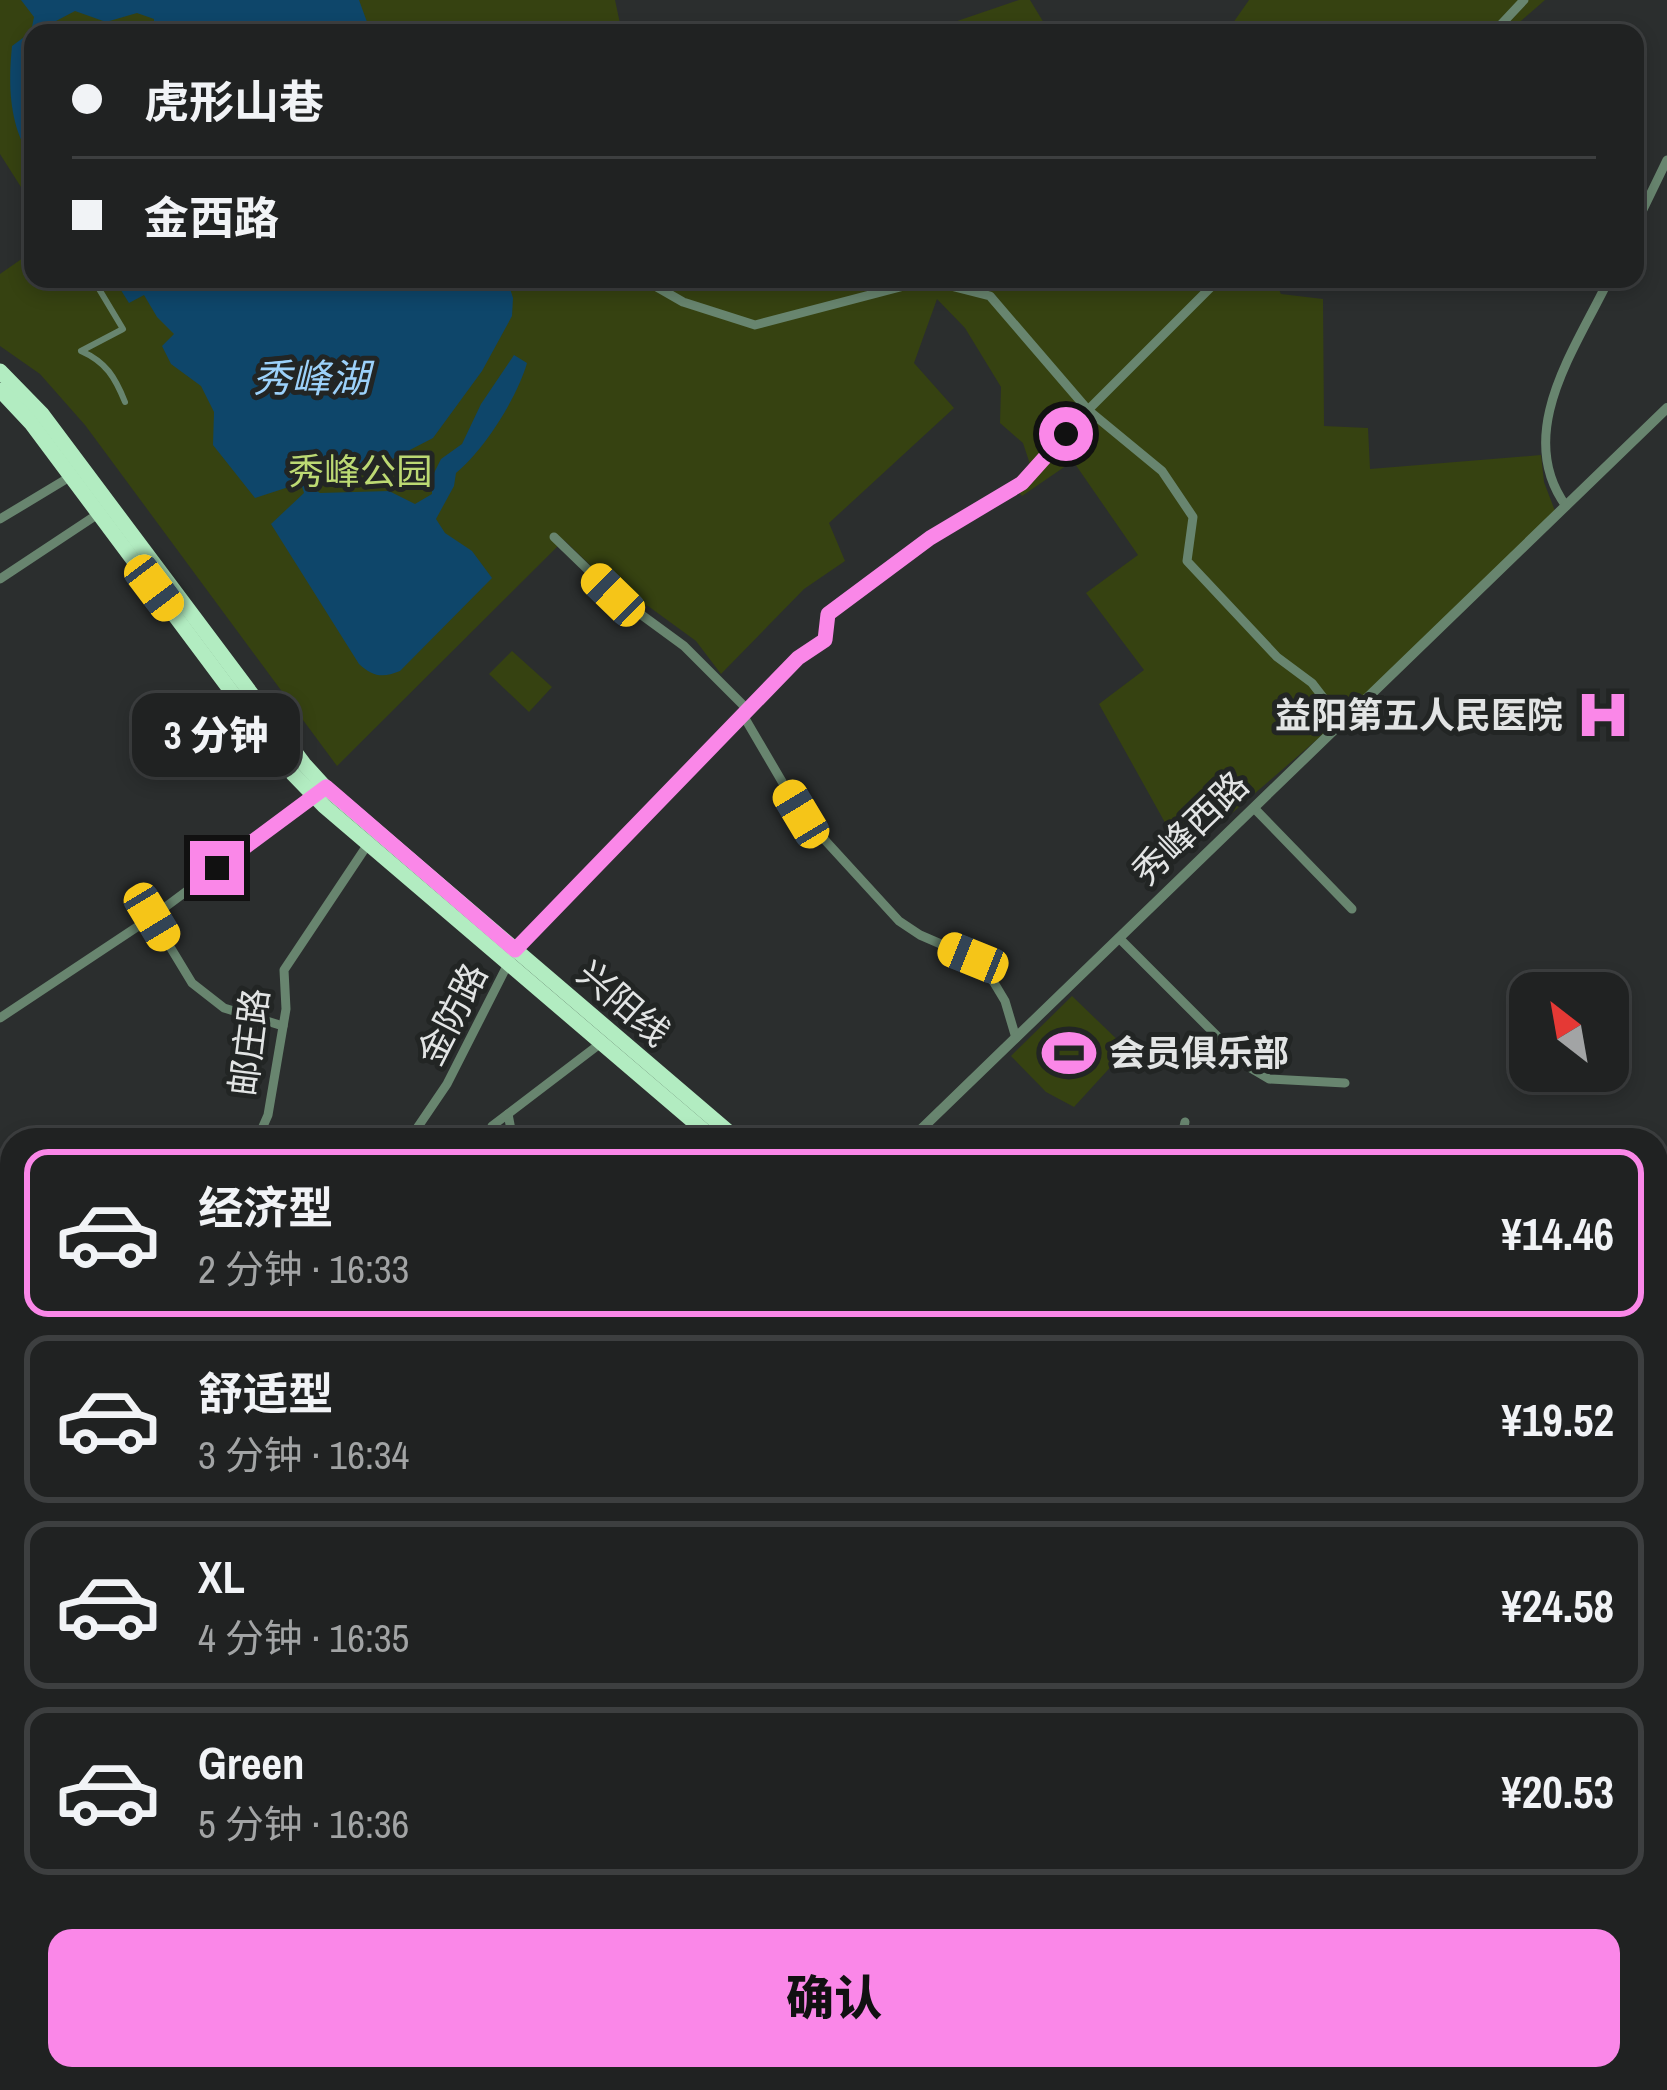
<!DOCTYPE html>
<html lang="zh">
<meta charset="utf-8">
<style>
body{margin:0;font-family:"Archivo Narrow","Noto Sans SC",sans-serif;background:#282a2a;color:#f1f3f6;height:100vh;display:flex;flex-direction:column;font-size:45px;white-space:nowrap}
*{box-sizing:border-box;margin:0}
p{font-size:39px;color:#a2a4a5}
.icon{flex:none;width:66px;height:66px;fill:none;stroke:currentColor;stroke-width:2;stroke-linecap:round;stroke-linejoin:round}
.map{position:relative;flex:1;overflow:hidden}
.drawer{position:absolute;left:0px;top:1128px;width:1668px;height:963px;display:flex;flex-direction:column;background:#202222;border-radius:36px 36px 0 0;box-shadow:0 6px 18px #0003,0 0 0 3px #3d3f40}
.drawer>*{flex:none}
.banner{position:absolute;left:24px;top:24px;width:1620px;height:264px;border-radius:24px;box-shadow:0 6px 18px #0003,0 0 0 3px #3d3f40;display:grid;align-content:center;height:264px;padding:0 48px;background:#202222}
.needle{width:78px;rotate:329deg}
.fabs{position:absolute;left:1509px;top:972px;display:grid;gap:24px}
.fabs a{display:grid;place-items:center;width:120px;height:120px;border-radius:24px;background:#202222;box-shadow:0 6px 18px #0003,0 0 0 3px #3d3f40;font-size:60px}
.end{position:absolute;width:54px;height:54px;margin:-27px;border:15px solid #fa87e8;background:#111;box-shadow:0 0 0 6px #111}
.from{border-radius:50%}
.bubble{position:absolute;height:84px;border-radius:24px;background:#202222;box-shadow:0 6px 18px #0003,0 0 0 3px #3d3f40;font-size:39px;font-weight:800;line-height:84px;text-align:center}
.car{position:absolute;width:36px;height:72px;margin:-36px -18px;border-radius:15px;box-shadow:0 0 9px 3px #0007;background:linear-gradient(#f5c518 24%,#345 0 40%,#f5c518 0 76%,#345 0 86%,#f5c518 0)}
.banner b{display:flex;align-items:center;gap:42px;height:114px;font-size:45px}
.banner b+b{border-top:3px solid #3d3f40}
.banner i{width:30px;height:30px;background:#f1f3f6}
ul{padding:21px 0 0;list-style:none}
li{display:flex;align-items:center;gap:36px;height:168px;margin:0 24px 18px;padding:0 24px;border:6px solid #3d3f40;border-radius:24px}
li div{flex:1}
li b{display:block;font-size:45px}
li em{font-style:normal;font-weight:800}
li.current{border-color:#fa87e8}
li>.icon{width:108px;height:108px;stroke-width:1.5}
.button{display:flex;gap:24px;margin-top:auto;padding:24px 48px}
.button a{flex:1;height:138px;border-radius:24px;background:#fa87e8;color:#111;font-size:48px;font-weight:800;line-height:138px;text-align:center}
.map>svg:first-child{display:block}
</style>
<div class="map">
<svg width="1667" height="2090" viewBox="0 0 1667 2090">
<rect width="100%" height="100%" fill="#2b2e2e"/>
<g fill="#364211">
<path d="M0 0H615L622 33H33V206L0 154Z"/>
<path d="M1019 0H1030L1050 33H922Z"/>
<path d="M1249 0H1545L1507 33H1226Z"/>
<path d="M33 251V279H1274L1281 294 1323 299 1324 426 1368 428 1370 469 1541 455 1544 482 1555 511 1343 717 1187 852 1173 837 1099 704 1144 670 1086 593 1138 555 1073 461 1022 496 1011 483 1030 464 1023 443 1000 423 1001 387 965 328 937 299 914 363 954 408 829 523 845 561 804 589 721 674 696 641 648 606 628 601 564 540 337 766 85 425 40 374 0 346V274Z"/>
<path d="M512 651 552 687 529 712 489 674Z"/>
<path d="M1072 996 1127 1049 1074 1107 1046 1092 1011 1056Z"/>
</g>
<g fill="#0e466a">
<path d="M21 0H359L371 33H154V19L137 13 106 22 75 11 56 21 57 33H33V161C9 127 8 87 12 46L31 32 34 17Z"/>
<path d="M114 279H507L513 298 512 316 482 371 433 438 373 469 312 479 314 489 320 493 389 491 415 504 432 494V477L441 459 462 444 481 404 514 355 527 363C517 398 484 450 456 473L454 486 436 519 445 533 472 551 492 578 400 671C383 678 373 677 359 664L271 524 304 493 301 483 255 498 213 445 214 412 201 386 171 364 162 346 174 334 157 317 144 295 129 303Z"/>
</g>
<g fill="none" stroke-linecap="round" stroke-linejoin="round">
<g stroke="#68856f" stroke-width="6">
<path d="M93 279 123 329 81 351C106 362 115 377 125 402"/>
<path d="M1659 1149 1667 1162"/>
</g>
<g stroke="#68856f" stroke-width="9">
<path d="M1493 33 1524 0"/>
<path d="M1635 226 1667 160"/>
<path d="M643 279 683 302 755 325 927 280 990 296 1088 410 1162 471 1193 517 1187 561 1277 657 1312 683 1342 722"/>
<path d="M1566 506C1513 433 1576 348 1609 279"/>
<path d="M0 519 73 475"/>
<path d="M554 537 613 594 684 646 748 710 798 658 825 641 828 614 930 538 1022 483 1088 410 1219 279"/>
<path d="M0 579 101 512"/>
<path d="M743 715 801 814 899 921 920 935 973 958 990 976 1005 1001 1016 1038"/>
<path d="M1254 808 1352 909"/>
<path d="M152 917 192 983 224 1008 283 1026"/>
<path d="M1119 938 1247 1066 1269 1079 1345 1083"/>
<path d="M0 1018 152 917 317 794"/>
<path d="M508 1114 513 1140"/>
<path d="M257 1140 268 1115 286 1009 284 970 370 841"/>
<path d="M409 1140 447 1084 515 950 748 710"/>
<path d="M493 1140 492 1126 601 1043"/>
<path d="M1181 1140 1185 1122"/>
<path d="M1656 1704 1667 1722"/>
<path d="M247 2079 253 2090"/>
<path d="M615 2079 620 2090"/>
<path d="M1054 2079 1060 2090"/>
<path d="M537 2090 549 2079"/>
<path d="M572 2090 585 2079"/>
</g>
<path stroke="#68856f" stroke-width="10" d="M910 1140 1667 408"/>
<g stroke="#a1ddb1" stroke-width="14">
<path d="M1656 1555 1667 1550"/>
<path d="M1656 1582 1667 1576"/>
<path d="M791 2090 808 2079"/>
<path d="M822 2090 839 2079"/>
</g>
<g stroke="#b2ecc1" stroke-width="15">
<path d="M0 371 42 414 304 764 325 787 738 1140"/>
<path d="M0 390 31 423 293 774 324 806 715 1140"/>
<path d="M1577 2079 1583 2090"/>
<path d="M1605 2079 1612 2090"/>
</g>
</g>
<g fill="none" stroke-linecap="round" stroke-linejoin="round">
<path stroke="#fa87e8" stroke-width="15" d="M217 868 326 787 515 950 798 658 825 640 828 614 930 538 1022 483 1066 434"/>
</g>
<defs>
<symbol id="hospital-bare" viewBox="-9 -9 18 18"><path d="M-5-5h3v3.5h4V-5h3V5h-3V1.5h-4V5h-3Z" fill="#fa87e8" stroke="#222524" stroke-width="2.5" paint-order="stroke"/></symbol>
<symbol id="stadium-bare" viewBox="-9 -9 18 18"><path d="M0-5a6.5 5 0 1 0 0 10a6.5 5 0 1 0 0-10ZM-3.5-1.8h7v3.6h-7Z" fill="#fa87e8" stroke="#222524" stroke-width="2.5" paint-order="stroke"/></symbol>
</defs>
<g fill-rule="evenodd">
<use href="#hospital-bare" x="1565" y="677" width="76" height="76"/>
<use href="#stadium-bare" x="1031" y="1015" width="76" height="76"/>
</g>
<g text-anchor="middle" dominant-baseline="central" stroke-width="10" stroke-linejoin="round" paint-order="stroke">
<g font-size="36" fill="#bcd973" stroke="#222524">
<text x="360" y="471">秀峰公园</text>
</g>
<g font-size="36" font-weight="bold" fill="#e2e4e4" stroke="#222524" text-anchor="end">
<text x="1563" y="715">益阳第五人民医院</text>
<text x="1109" y="1053" text-anchor="start">会员俱乐部</text>
</g>
<g font-size="36" fill="#e2e4e4" stroke="#222524">
<text transform="translate(1190 828) rotate(-44)">秀峰西路</text>
<text transform="translate(624 1003) rotate(41)">兴阳线</text>
<text transform="translate(452 1014) rotate(-63)">金防路</text>
<text transform="translate(249 1042) rotate(-83)">邮庄路</text>
</g>
<g font-size="39" font-style="italic" fill="#9cd1fa" stroke="#222524">
<text x="311" y="378">秀峰湖</text>
</g>
</g>
</svg>
<div class="fabs">
<a><svg class="needle" viewBox="-14 -14 28 28"><path d="M0-13l5 13h-10z" fill="#e53935"/><path d="M0 13l5-13h-10z" fill="#a2a4a5"/></svg></a>
</div>
<i class="end from" style="left:1066px;top:434px"></i>
<i class="end" style="left:217px;top:868px"></i>
<div class="bubble" style="left:132px;top:693px;width:168px">3 分钟</div>
<i class="car" style="left:154px;top:588px;rotate:143deg"></i>
<i class="car" style="left:613px;top:595px;rotate:314deg"></i>
<i class="car" style="left:801px;top:814px;rotate:329deg"></i>
<i class="car" style="left:152px;top:917px;rotate:149deg"></i>
<i class="car" style="left:973px;top:958px;rotate:292deg"></i>
<div class="banner">
<b><i class="from"></i>虎形山巷</b>
<b><i></i>金西路</b>
</div>
<section class="drawer">
<ul>
<li class="current"><svg class="icon" aria-label="car" viewBox="0 0 24 24"><path d="M5 17H2v-5l4-1 3-4h7l3 4 3 1v5h-3M9 17h6M6 11h13"/><circle cx="7" cy="17" r="2"/><circle cx="17" cy="17" r="2"/></svg><div><b>经济型</b><p>2 分钟 · 16:33</p></div><em>¥14.46</em></li>
<li><svg class="icon" aria-label="car" viewBox="0 0 24 24"><path d="M5 17H2v-5l4-1 3-4h7l3 4 3 1v5h-3M9 17h6M6 11h13"/><circle cx="7" cy="17" r="2"/><circle cx="17" cy="17" r="2"/></svg><div><b>舒适型</b><p>3 分钟 · 16:34</p></div><em>¥19.52</em></li>
<li><svg class="icon" aria-label="car" viewBox="0 0 24 24"><path d="M5 17H2v-5l4-1 3-4h7l3 4 3 1v5h-3M9 17h6M6 11h13"/><circle cx="7" cy="17" r="2"/><circle cx="17" cy="17" r="2"/></svg><div><b>XL</b><p>4 分钟 · 16:35</p></div><em>¥24.58</em></li>
<li><svg class="icon" aria-label="car" viewBox="0 0 24 24"><path d="M5 17H2v-5l4-1 3-4h7l3 4 3 1v5h-3M9 17h6M6 11h13"/><circle cx="7" cy="17" r="2"/><circle cx="17" cy="17" r="2"/></svg><div><b>Green</b><p>5 分钟 · 16:36</p></div><em>¥20.53</em></li>
</ul>
<div class="button"><a>确认</a></div>
</section>
</div>
